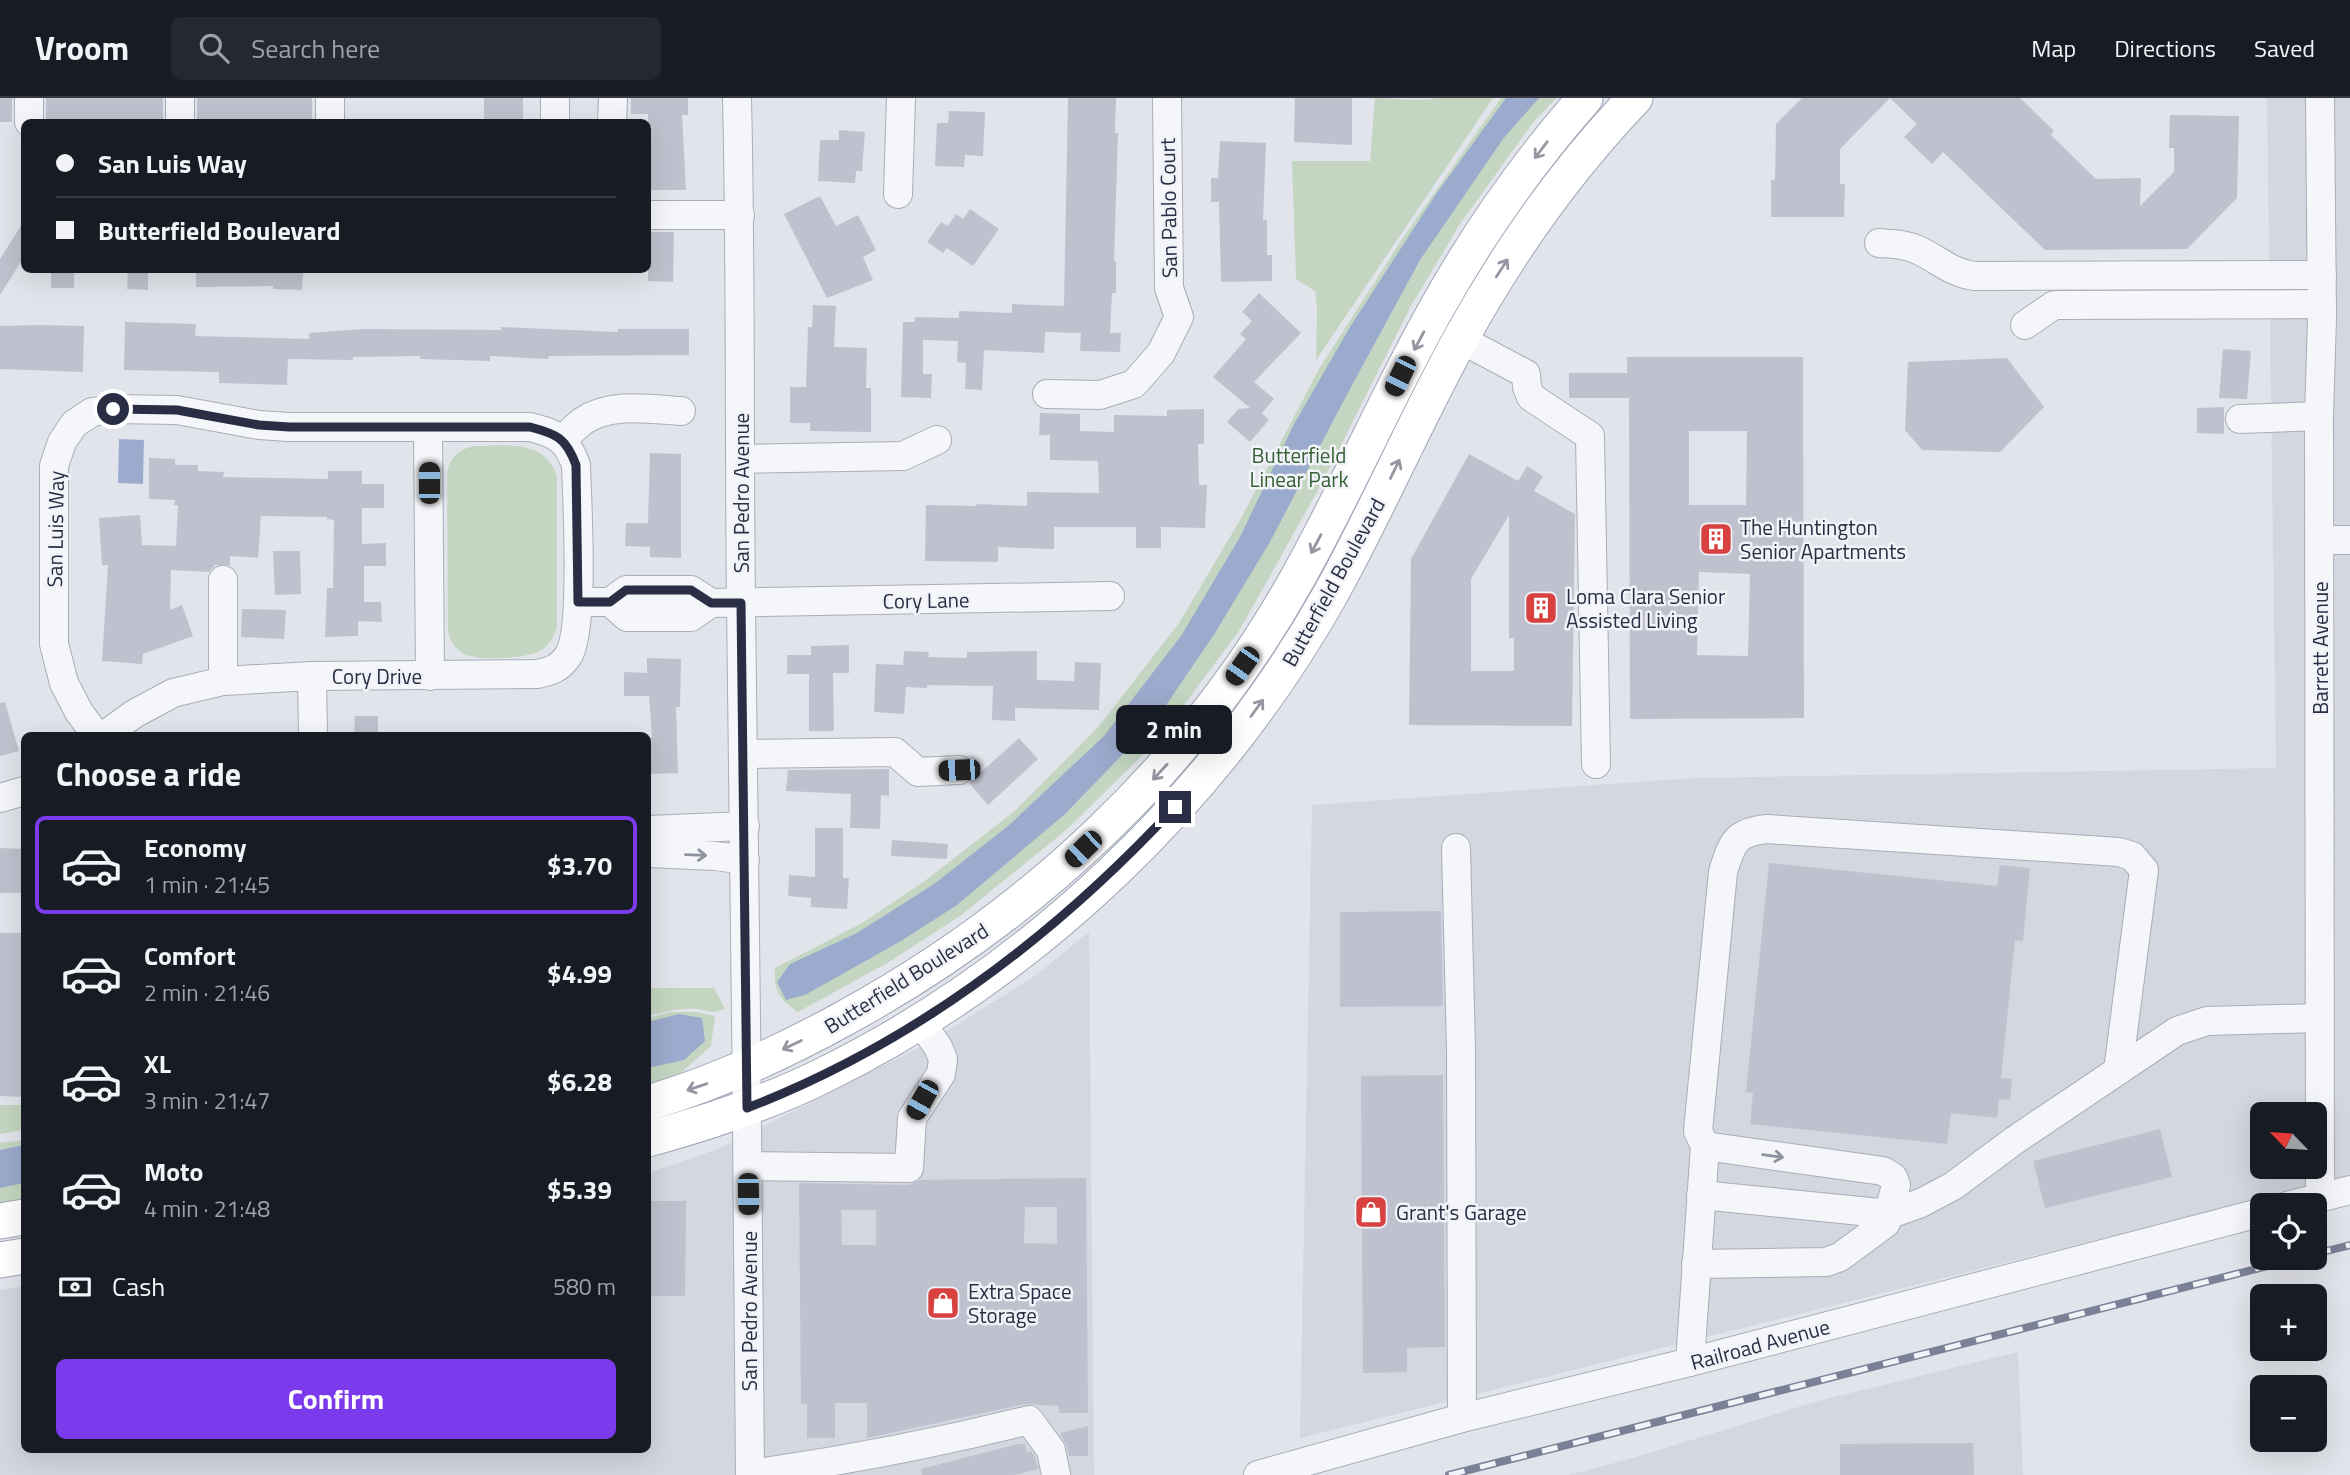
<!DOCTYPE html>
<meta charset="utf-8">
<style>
body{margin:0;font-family:"Titillium Web",sans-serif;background:#242831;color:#f1f3f6;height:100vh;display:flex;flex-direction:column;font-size:26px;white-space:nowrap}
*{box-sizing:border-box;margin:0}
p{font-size:23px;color:#9ea1a6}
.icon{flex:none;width:38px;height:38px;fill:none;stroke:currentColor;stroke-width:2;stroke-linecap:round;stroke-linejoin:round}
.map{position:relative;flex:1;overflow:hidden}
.side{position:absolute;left:21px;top:634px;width:630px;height:721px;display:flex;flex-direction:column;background:#171b24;border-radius:10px;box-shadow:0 7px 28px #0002}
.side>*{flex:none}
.top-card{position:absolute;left:21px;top:21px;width:630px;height:154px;border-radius:10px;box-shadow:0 7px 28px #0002;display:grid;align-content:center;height:154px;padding:0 35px;background:#171b24}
.needle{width:46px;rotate:295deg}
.tools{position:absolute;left:2250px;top:1004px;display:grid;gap:14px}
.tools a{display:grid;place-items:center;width:77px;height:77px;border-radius:10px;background:#171b24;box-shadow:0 7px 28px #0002;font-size:35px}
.end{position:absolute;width:32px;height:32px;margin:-16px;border:9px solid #292e44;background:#fff;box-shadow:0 0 0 4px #fff}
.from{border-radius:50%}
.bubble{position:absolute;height:49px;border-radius:10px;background:#171b24;box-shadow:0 7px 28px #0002;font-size:23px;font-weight:700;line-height:49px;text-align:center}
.car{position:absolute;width:21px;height:42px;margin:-21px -10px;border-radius:9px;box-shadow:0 0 5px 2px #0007;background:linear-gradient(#222 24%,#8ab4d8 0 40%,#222 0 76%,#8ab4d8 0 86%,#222 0)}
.top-card b{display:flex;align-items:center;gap:24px;height:66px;font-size:26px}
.top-card b+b{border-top:2px solid #363941}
.top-card i{width:18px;height:18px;background:#f1f3f6}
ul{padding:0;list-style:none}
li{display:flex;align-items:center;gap:21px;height:98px;margin:0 14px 10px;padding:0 21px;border:4px solid transparent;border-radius:10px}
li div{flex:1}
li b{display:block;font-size:26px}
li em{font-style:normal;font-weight:700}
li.current{border-color:#7c3aed}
li>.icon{width:63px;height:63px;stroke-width:1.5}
h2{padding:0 35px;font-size:32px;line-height:84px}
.pay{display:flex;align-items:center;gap:18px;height:77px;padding:0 35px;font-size:26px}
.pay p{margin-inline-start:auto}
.primary-button{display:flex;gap:14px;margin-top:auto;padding:14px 35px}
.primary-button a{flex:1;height:80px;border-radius:10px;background:#7c3aed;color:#fff;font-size:28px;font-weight:700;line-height:80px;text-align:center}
header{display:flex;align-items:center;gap:42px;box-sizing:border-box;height:98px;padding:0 35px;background:#171b24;border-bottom:2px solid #363941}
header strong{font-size:33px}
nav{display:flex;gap:38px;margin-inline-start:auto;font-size:24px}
.search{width:490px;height:63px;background:#242831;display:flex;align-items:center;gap:18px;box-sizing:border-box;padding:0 24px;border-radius:10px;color:#9ea1a6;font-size:26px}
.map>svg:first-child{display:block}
</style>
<header>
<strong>Vroom</strong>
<div class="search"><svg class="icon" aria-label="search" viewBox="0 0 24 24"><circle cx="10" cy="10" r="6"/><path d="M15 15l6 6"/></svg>Search here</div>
<nav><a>Map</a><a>Directions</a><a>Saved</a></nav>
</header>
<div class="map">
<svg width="2350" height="1377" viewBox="0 0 2350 1377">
<rect width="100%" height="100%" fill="#e2e4eb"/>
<g fill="#d4d6e0" fill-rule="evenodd">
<path d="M2267 0H2350V1079L1300 1340 1312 707 1696 680 2276 670ZM2263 1017H2315V1069H2263Z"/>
<path d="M1089 834 1094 1377H0V1192L24 1188V1351H648V1075L718 1051 926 946 1035 878Z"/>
<path d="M2018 1254 2023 1377H1569L1633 1360 1818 1303Z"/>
</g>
<g fill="#c4d6c2">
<path d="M1375 0C1392 0 1422 4 1436 0H1493L1316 262 1317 210 1315 193 1296 181 1292 63H1370Z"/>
<path d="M1501 0H1556L1531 27 1460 126 1411 208 1322 385 1239 533 1157 643 1065 733 960 818 889 864 798 914C780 902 773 893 775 870L862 825 926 782 1016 712 1099 628 1179 525 1240 422 1319 271 1404 138Z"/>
<path d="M474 348C506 348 546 341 557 379V529C554 538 550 547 541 552 528 561 479 563 464 556 455 551 451 544 448 534L447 376C449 360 458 351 474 348Z"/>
<path d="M648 890H714L725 911C712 916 711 913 698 911 681 910 664 914 648 918Z"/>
<path d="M670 914H698L715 918 711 948 673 982 648 989V920Z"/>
<path d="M0 1007H24V1032L0 1036Z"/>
<path d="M24 1042V1102L0 1106V1045Z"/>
</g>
<g fill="#9babcd">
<path d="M1506 0H1539L1503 41 1420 162 1343 304 1270 444 1215 535 1156 622 1064 717 957 807 901 843 805 897 786 902 777 884 790 866 857 835 934 786 1008 728 1104 638 1181 538 1240 439 1293 328 1350 229 1436 96Z"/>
<path d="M119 341 144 342 143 386 118 385Z"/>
<path d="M679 916 702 920 705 943 684 962 648 970V924Z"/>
<path d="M24 1047V1085L0 1090V1052Z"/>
</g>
<g fill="#bfc2ce" fill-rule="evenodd">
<rect x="0" y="0" width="12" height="24"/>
<rect x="46" y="0" width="117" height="24"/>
<rect x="197" y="0" width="115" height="24"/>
<rect x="484" y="0" width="39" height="24"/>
<path d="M631 0H688V17H682L686 92H648V16H631Z"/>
<path d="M1068 0H1116L1115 35H1118L1114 163H1116V195H1112L1110 235H1121L1120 254 1080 253 1081 235 1045 234 1044 255 984 252 982 292 965 291 966 265 957 264 958 243 923 242V276H932L931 300 901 299 903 224H915V219L959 220V213L1012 215V206L1064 208Z"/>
<path d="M1295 0H1352V47L1294 44Z"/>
<path d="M1802 0H2020L2054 33 2051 37 2096 81 2141 80 2140 108 2174 74V50H2169L2170 17 2239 18 2237 100 2187 151 2045 152 1943 54 1932 66 1904 39 1917 26 1890 0 1840 51V86H1845L1844 119H1771V82H1775L1776 26Z"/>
<path d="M949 13 985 14 983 58 965 57 964 69 935 68 937 25H948Z"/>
<path d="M839 32 865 34 862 73H856L855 85 818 83 820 42H839Z"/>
<path d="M1220 43 1266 45 1263 122H1267V157H1272V183L1221 184 1219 104H1211V80H1218Z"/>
<path d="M820 98 836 128 858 117 876 152 863 159 873 182 827 200 784 116Z"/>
<path d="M970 111 999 131 973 168 947 150 943 155 927 144 941 124 948 128 956 116 963 121Z"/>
<path d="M24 123V159L0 197V161Z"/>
<path d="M648 134H674L673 184 648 183Z"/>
<rect x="51" y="172" width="23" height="18"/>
<path d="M128 172H148V192L127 191Z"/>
<path d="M196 172H303L302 192 273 191V188L196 189Z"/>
<path d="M1259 195 1301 235 1254 284 1274 301 1262 315 1269 322 1250 344 1227 324 1238 311 1250 310 1213 279 1246 241 1240 236 1252 223 1242 214Z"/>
<path d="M813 207 836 208 834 249 867 250 866 290H871V334L810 333V325H790V289H806L808 229H812Z"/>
<path d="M125 224 196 226 195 238 309 241V235L365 231 501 232V229L618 234V231H689V257L549 258 548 261 490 258V263L420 261V258L353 259V262L288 261 287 287 219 285V274L124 272Z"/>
<path d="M38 227 84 228 83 274 0 271V228Z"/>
<path d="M2223 251 2251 253 2247 301 2219 300Z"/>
<path d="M1627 259H1803L1804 620 1630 621 1629 300H1569V275H1627ZM1689 333H1747L1746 407H1689ZM1699 474 1750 476 1748 558 1697 557Z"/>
<path d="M2007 260 2044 309 2000 354 1922 352 1905 332 1908 264Z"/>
<path d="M2224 309V336L2197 335V310Z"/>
<path d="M1204 311V346H1198L1199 387H1207L1205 430 1161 429V450H1136V429H1054V451L998 449V464L925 463 926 407 976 408 977 406 1027 408V394L1099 395 1098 363 1050 362V337H1039L1040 315 1080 316V333L1114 334V317L1167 318V312Z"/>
<path d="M650 355 681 356V460L650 459V449L625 448 626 425H648Z"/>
<path d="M1469 356 1518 383 1527 368 1543 378 1534 393 1575 416 1572 628 1409 627 1411 461ZM1509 417V540H1514V573H1471V481Z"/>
<path d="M149 360 175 361V367H198V373L224 374 223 379 328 381V373H362V386H384V410H362V446L386 445V468H364V504H381L382 524 358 523V538L325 539 327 490H333L334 422 327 421V419L261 418 258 460 230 458V467H215L209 474 171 472 170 512 182 507 193 538 143 556 142 566 102 563 108 467H102L99 420 140 417 142 447 176 448 178 407H174L175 402 149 401Z"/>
<path d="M273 453H300L301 496 275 497Z"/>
<path d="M242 511 286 512 284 541 241 539Z"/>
<path d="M849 547V575H833L834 633H809V576H787V557H811V548Z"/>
<path d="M904 553 929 554 928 559 967 560V554L1037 553V582L1074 583 1075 564 1101 565 1099 612 1015 610V623L992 622 993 588 927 587V590L906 589 904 616 874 614 876 566 903 567Z"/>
<path d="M647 560 681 561 680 609H676L678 675 648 676V639H652L649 598H624V574L647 575Z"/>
<path d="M5 604 19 653 0 658V605Z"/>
<path d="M355 618H378V637H354Z"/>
<path d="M1019 640 1038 661 988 707 969 685Z"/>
<path d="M889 671V698L881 697 880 731 850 730 851 696 786 693 788 672Z"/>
<path d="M815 730H843V780H849L847 811 811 809V800L788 798 789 777 815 779Z"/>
<path d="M892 742 948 746 947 761 891 758Z"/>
<path d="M0 750 24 751V795H0Z"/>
<path d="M1769 765 1997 788 2000 767 2030 770 2023 843 2015 842 2001 980 2012 981 2010 1002 1999 1001 1997 1020 1951 1015 1947 1046 1750 1026 1753 995 1746 994Z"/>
<path d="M1441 813 1443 908 1340 909V814Z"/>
<path d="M0 835H24V999L0 998Z"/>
<path d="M1443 977 1445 1249 1407 1250V1274L1363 1275 1361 978Z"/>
<path d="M2160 1031 2172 1079 2045 1110 2033 1063Z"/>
<path d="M1086 1080 1088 1315H1059V1308L1025 1306 867 1340V1305H835V1340H807V1306H801L799 1085 909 1087 920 1082ZM1025 1109H1057V1146L1024 1145ZM841 1112H876V1147H842Z"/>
<path d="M648 1103H686L685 1198H648Z"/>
<path d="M1088 1328V1358H1069L1067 1348 1060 1335Z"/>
<path d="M1973 1345 1974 1377H1840V1346Z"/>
<path d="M1018 1346H1025L1027 1354 1031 1353 1035 1359 1038 1371 1015 1377H922L921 1371Z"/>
</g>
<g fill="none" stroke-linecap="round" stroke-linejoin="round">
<defs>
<g id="minor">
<path d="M29 0V24"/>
<path d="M180 0V24"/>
<path d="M555 0V24"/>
<path d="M737 0C741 168 739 337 741 505 745 796 748 1086 750 1377"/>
<path d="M330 24V0"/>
<path d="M612 24 613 0"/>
<path d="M898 96 901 0"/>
<path d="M648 117H740"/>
<path d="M1879 145C1893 146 1905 146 1918 152 1938 161 1951 175 1974 178L2322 177"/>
<path d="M2025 227 2054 207 2322 206"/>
<path d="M1460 241 1526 276 1527 289 1531 299 1590 338 1596 666"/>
<path d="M1047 296 1100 297 1134 286 1161 255 1179 219 1169 190 1167 0"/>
<path d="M2240 321 2319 318"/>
<path d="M428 329 430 578"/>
<path d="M562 342C569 336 576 328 583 323 611 304 649 311 681 313"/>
<path d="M741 361 903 358 937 342"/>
<path d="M2320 442H2350"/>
<path d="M223 482V583"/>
<path d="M578 504H610L627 519H691L711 505 1110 498"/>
<path d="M610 504 626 492H691L711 505"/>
<path d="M312 578 313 637"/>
<path d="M96 637 79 614 64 585 54 546V368L62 344 74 326 92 314 113 311 177 312 259 327 289 329H530C557 336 566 340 576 367 577 403 585 533 568 558 559 571 551 573 537 576L312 578 223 583 173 595 134 616 105 637"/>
<path d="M745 656 895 654 918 674 959 672"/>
<path d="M0 700 24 693"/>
<path d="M648 732 745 728"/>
<path d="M1456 750 1461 951 1462 1320"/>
<path d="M648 755 715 758 745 762"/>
<path d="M748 1068 909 1070 912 1020 941 976 943 961 938 949 920 923"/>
<path d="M1701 1097 1890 1116 1921 1105 1953 1088 2015 1042 2177 933 2207 923 2319 920"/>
<path d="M2320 1099 2319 318 2322 220 2320 0"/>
<path d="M2287 1108 2350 1092"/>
<path d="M1696 1166 1826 1164 1840 1159 1886 1125 1896 1087 1893 1079 1883 1073 1705 1048"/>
<path d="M1690 1264 1705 1048 1698 1033 1723 774C1732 745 1735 734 1767 731L2119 754 2132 758 2144 772 2118 973"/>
<path d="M750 1376C844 1363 937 1345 1029 1322L1051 1352 1056 1377"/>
<path d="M1258 1377 1462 1320 1690 1264 2263 1114"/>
</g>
<g id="major">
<path d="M648 1005C716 985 781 955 843 921 1032 818 1192 669 1297 481 1346 394 1385 302 1434 215 1477 137 1527 66 1585 0"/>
<path d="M648 1041C707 1025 767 1005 822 978 1032 875 1214 702 1329 499 1376 415 1414 325 1461 240 1509 153 1566 72 1635 0"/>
<path d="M0 1123 24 1119"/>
<path d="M0 1162 24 1158"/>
</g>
</defs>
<use href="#minor" stroke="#aaadb9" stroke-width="30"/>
<use href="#major" stroke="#a0a6b8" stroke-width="37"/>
<use href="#minor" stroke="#f5f6f9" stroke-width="28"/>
<use href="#major" stroke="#fff" stroke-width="35"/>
<defs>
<g id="rail">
<path d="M2315 1156 2350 1147"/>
<path d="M1449 1377 2299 1160"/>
</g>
</defs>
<use href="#rail" stroke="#7a8096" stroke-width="8"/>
<use href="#rail" stroke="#f2f3f8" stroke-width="5" stroke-dasharray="16" stroke-linecap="butt"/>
</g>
<defs><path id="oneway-shaft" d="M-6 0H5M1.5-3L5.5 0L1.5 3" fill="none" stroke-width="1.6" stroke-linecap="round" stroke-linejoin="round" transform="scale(1.75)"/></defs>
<g stroke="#9496a2">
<use href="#oneway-shaft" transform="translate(1541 52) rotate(127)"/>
<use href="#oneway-shaft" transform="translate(1502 170) rotate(-57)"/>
<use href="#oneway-shaft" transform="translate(1419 243) rotate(118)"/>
<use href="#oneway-shaft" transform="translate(1395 371) rotate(-64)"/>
<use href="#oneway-shaft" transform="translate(1316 446) rotate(118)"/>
<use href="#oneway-shaft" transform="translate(1257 610) rotate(-54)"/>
<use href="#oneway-shaft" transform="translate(1160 674) rotate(133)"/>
<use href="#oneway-shaft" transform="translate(792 947) rotate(154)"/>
<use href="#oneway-shaft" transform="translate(697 989) rotate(161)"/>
</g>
<g stroke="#8f929e">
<use href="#oneway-shaft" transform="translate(696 757) rotate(2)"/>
<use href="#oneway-shaft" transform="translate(1773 1058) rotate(8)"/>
</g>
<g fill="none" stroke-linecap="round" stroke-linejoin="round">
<path stroke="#292e44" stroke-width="9" d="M113 311 177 312 259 327 289 329H530C557 336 566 340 576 367L578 504H610L626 492H691L711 505H741L747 1010C913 946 1055 838 1175 709"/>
</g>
<defs>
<symbol id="building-square" viewBox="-11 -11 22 22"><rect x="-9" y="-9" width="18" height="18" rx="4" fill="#d74240" stroke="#f2f3f8"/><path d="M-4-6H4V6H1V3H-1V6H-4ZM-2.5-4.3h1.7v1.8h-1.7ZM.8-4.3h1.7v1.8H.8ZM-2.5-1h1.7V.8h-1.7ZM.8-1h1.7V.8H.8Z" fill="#fff"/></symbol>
<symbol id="shop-square" viewBox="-11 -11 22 22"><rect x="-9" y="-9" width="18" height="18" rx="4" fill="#d74240" stroke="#f2f3f8"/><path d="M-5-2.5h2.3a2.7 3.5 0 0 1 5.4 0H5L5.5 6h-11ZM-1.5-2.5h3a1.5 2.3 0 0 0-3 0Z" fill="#fff"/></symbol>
</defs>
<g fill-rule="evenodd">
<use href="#building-square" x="1697" y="422" width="38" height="38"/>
<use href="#building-square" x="1522" y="491" width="38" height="38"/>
<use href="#shop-square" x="1352" y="1095" width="38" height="38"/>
<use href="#shop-square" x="924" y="1186" width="38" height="38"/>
</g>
<g text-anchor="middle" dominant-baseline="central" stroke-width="5" stroke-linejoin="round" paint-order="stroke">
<g font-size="21" fill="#292e44" stroke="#f2f3f8">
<text transform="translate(1168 110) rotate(-91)">San Pablo Court</text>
<text transform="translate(741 395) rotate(-90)">San Pedro Avenue</text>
<text transform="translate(55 431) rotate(-89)">San Luis Way</text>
<text transform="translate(1333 484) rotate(-61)">Butterfield Boulevard</text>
<text transform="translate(926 502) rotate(-1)">Cory Lane</text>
<text transform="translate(2320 550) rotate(-90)">Barrett Avenue</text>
<text x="377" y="578">Cory Drive</text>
<text transform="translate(906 880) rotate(-32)">Butterfield Boulevard</text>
<text transform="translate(749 1213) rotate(-90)">San Pedro Avenue</text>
<text transform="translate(1760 1246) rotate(-15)">Railroad Avenue</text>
</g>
<g font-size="21" fill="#366135" stroke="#f2f3f8">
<text x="1299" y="357">Butterfield<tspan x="1299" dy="24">Linear Park</tspan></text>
</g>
<g font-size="21" fill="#292e44" stroke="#f2f3f8" text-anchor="start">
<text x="1740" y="429">The Huntington<tspan x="1740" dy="24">Senior Apartments</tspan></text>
<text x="1566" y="498">Loma Clara Senior<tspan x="1566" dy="24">Assisted Living</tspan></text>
<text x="1396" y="1114">Grant's Garage</text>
<text x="968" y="1193">Extra Space<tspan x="968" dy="24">Storage</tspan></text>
</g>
</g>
</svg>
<div class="tools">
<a><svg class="needle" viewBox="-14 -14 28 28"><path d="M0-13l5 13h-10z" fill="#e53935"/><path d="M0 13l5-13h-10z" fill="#9ea1a6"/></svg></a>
<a><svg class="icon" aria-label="locate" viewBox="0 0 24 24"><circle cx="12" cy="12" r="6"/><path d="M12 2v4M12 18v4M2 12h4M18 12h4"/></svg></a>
<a>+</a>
<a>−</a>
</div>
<i class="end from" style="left:113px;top:311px"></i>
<i class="end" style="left:1175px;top:709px"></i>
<div class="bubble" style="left:1116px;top:607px;width:116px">2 min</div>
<i class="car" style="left:1400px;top:278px;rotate:206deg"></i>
<i class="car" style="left:429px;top:385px;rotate:0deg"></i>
<i class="car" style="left:1242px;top:568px;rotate:215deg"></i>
<i class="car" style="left:959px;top:672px;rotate:268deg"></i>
<i class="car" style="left:1083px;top:751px;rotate:226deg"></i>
<i class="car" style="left:922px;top:1002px;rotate:209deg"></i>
<i class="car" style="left:748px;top:1096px;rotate:179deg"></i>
<div class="top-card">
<b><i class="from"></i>San Luis Way</b>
<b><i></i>Butterfield Boulevard</b>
</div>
<section class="side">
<h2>Choose a ride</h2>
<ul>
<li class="current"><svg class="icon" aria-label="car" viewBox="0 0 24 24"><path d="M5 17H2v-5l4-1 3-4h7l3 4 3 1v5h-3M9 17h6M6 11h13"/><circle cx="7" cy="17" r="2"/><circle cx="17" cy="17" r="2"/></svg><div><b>Economy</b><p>1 min · 21:45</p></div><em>$3.70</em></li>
<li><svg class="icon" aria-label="car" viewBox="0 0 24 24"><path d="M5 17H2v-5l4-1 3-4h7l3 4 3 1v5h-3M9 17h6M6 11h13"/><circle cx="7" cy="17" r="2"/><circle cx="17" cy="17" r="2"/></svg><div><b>Comfort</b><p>2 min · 21:46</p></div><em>$4.99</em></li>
<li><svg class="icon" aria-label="car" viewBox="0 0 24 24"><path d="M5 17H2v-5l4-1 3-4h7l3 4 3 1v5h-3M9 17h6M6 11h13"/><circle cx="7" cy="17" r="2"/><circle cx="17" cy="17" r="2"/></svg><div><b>XL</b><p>3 min · 21:47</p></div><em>$6.28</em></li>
<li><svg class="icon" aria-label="car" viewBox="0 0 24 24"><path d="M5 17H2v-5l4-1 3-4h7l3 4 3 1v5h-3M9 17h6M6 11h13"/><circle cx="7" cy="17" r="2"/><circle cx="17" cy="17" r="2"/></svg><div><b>Moto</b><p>4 min · 21:48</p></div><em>$5.39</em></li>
</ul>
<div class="pay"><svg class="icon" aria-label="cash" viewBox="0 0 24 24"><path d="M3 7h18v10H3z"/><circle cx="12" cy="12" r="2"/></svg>Cash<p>580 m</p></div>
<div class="primary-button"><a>Confirm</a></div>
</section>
</div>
